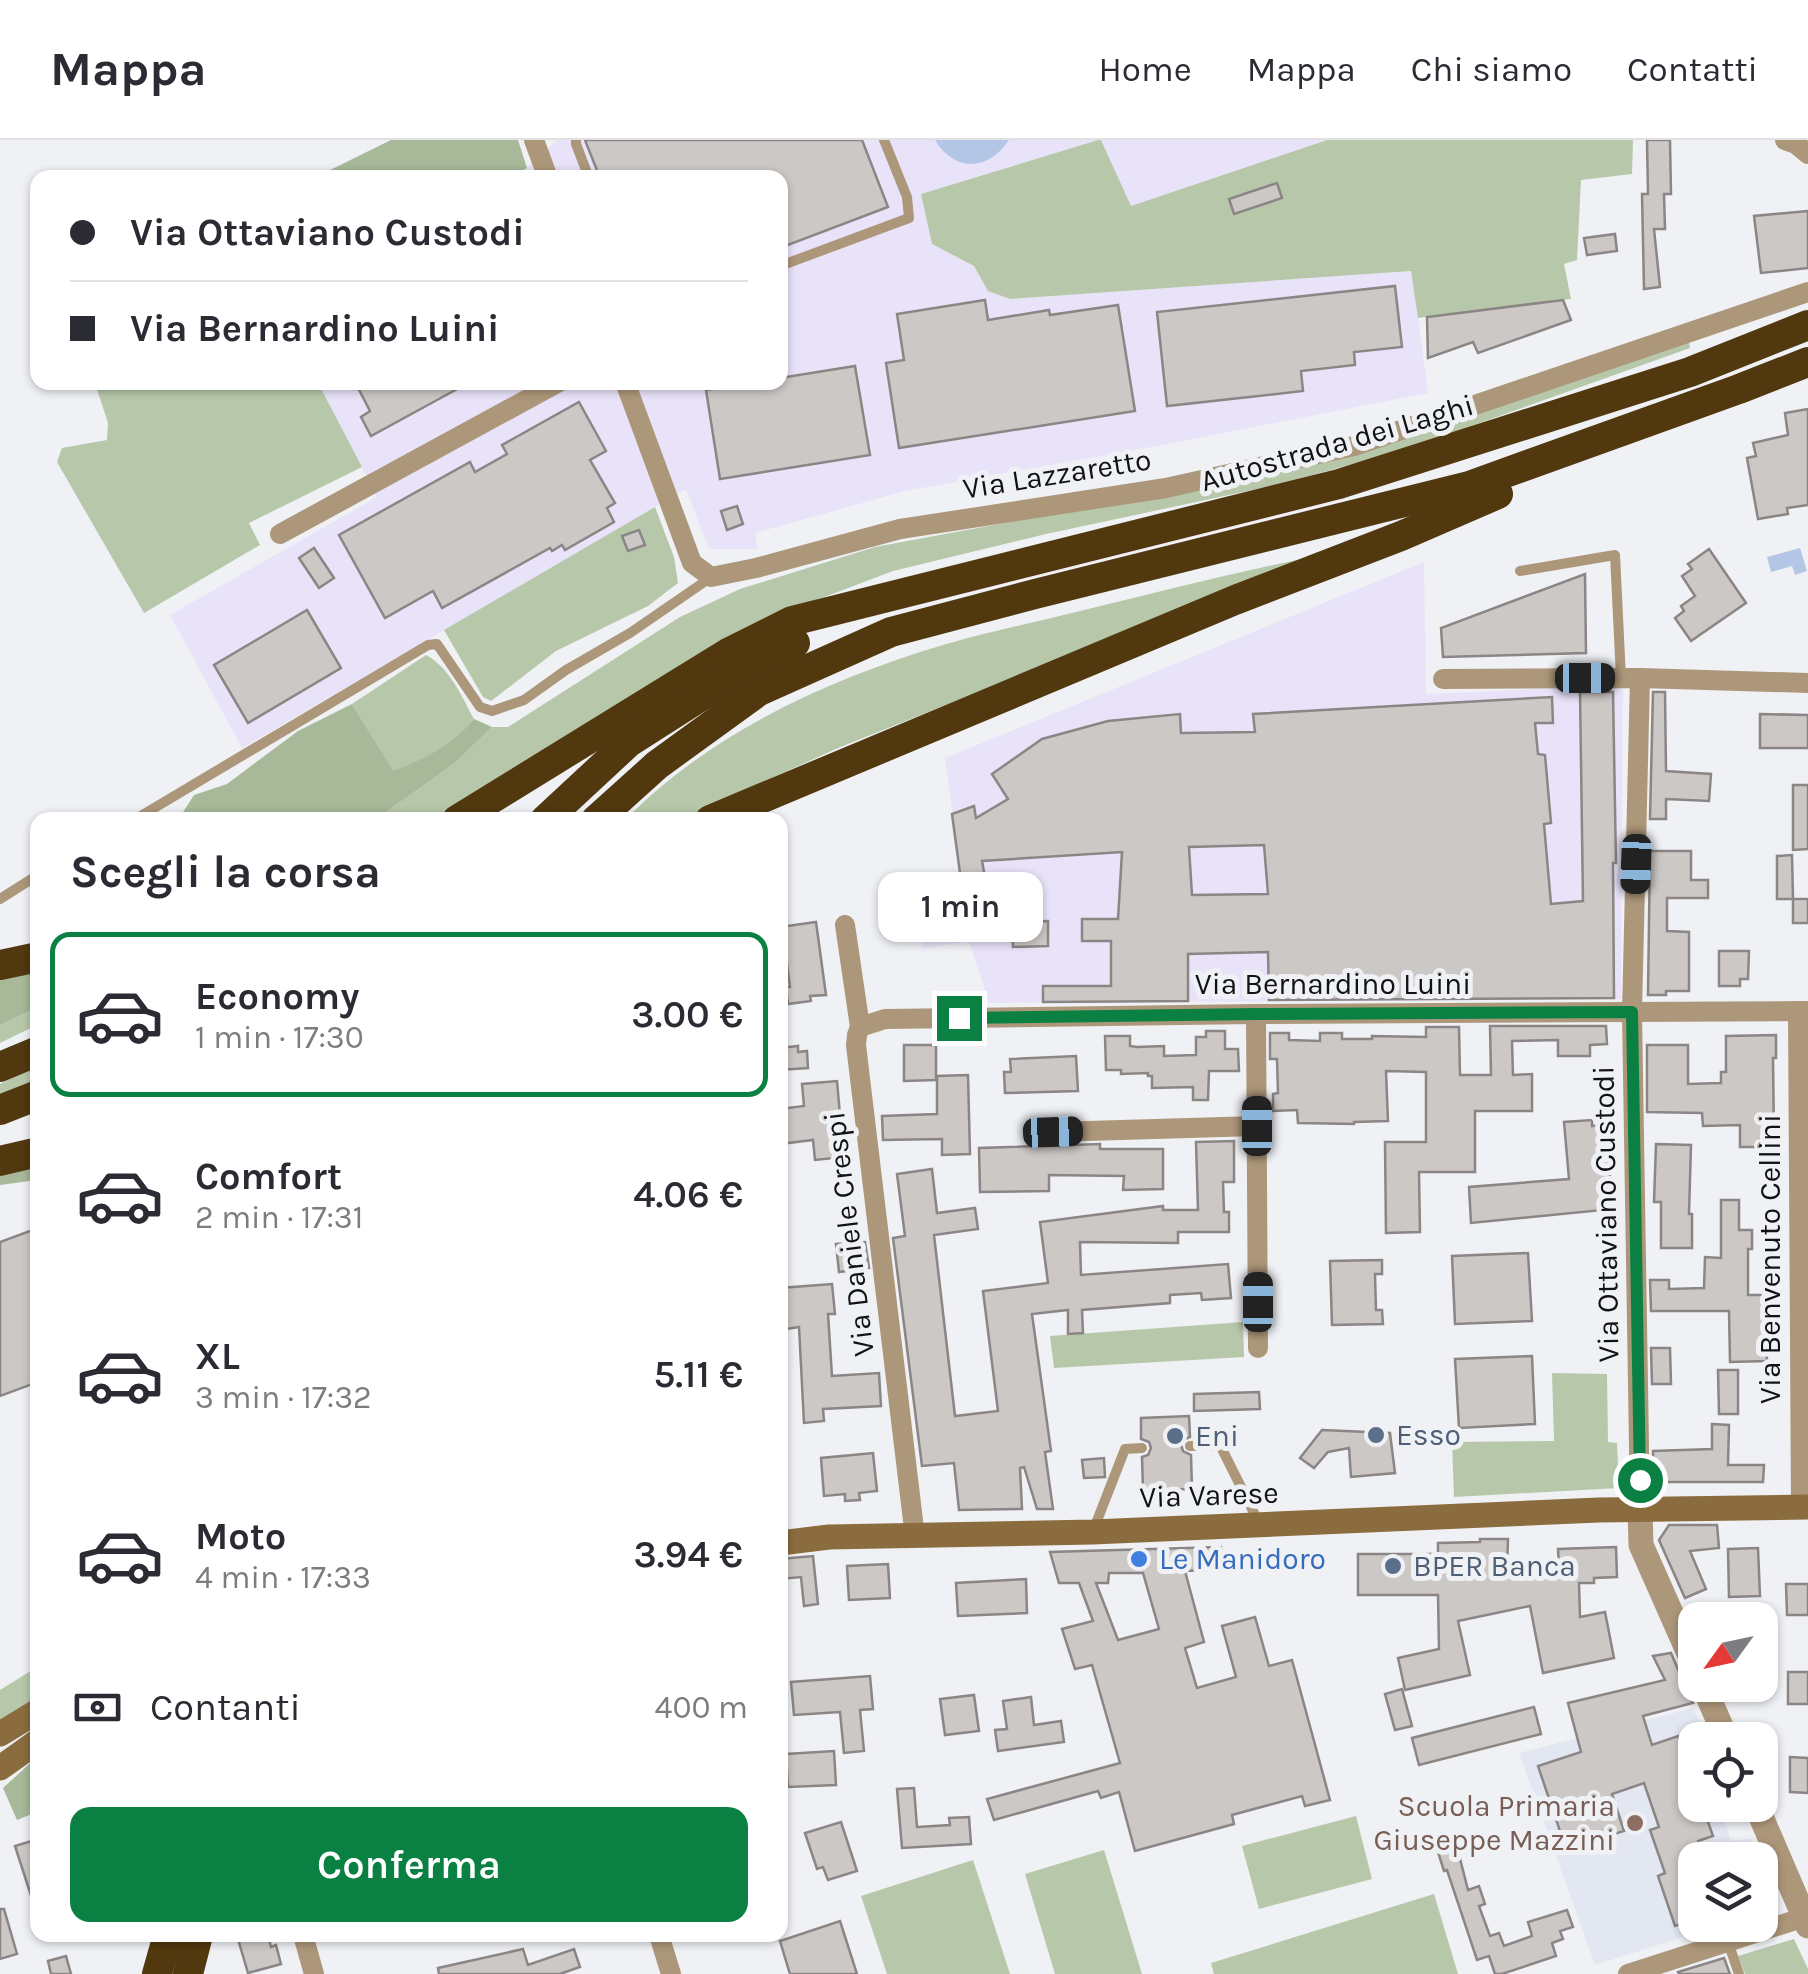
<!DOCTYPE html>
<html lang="it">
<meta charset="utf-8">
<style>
body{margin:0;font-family:Karla,sans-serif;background:#f7f7f7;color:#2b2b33;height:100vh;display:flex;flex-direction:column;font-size:38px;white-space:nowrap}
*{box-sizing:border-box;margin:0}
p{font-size:32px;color:#7c7c81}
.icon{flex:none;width:55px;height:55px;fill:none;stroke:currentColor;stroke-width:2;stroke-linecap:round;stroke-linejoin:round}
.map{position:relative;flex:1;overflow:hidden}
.details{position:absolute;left:30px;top:672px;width:758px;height:1130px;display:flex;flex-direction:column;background:#fff;border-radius:20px;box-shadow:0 2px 8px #0004}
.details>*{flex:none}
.hud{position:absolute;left:30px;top:30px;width:758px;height:220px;border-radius:20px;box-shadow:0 2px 8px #0004;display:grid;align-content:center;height:220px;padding:0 40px;background:#fff}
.needle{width:65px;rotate:237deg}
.tools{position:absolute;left:1678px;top:1462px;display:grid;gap:20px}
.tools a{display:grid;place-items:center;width:100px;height:100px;border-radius:20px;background:#fff;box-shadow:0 2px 8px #0004;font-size:50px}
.end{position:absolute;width:45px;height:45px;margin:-22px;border:12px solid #0b8043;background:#fff;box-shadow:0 0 0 5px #fff}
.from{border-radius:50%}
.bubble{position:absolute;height:70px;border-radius:20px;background:#fff;box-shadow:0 2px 8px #0004;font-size:32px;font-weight:600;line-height:70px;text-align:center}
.car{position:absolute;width:30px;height:60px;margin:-30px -15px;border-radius:12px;box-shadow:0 0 8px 2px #0007;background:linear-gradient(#222 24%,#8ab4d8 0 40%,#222 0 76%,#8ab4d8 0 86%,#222 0)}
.hud b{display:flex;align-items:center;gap:35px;height:95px;font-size:38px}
.hud b+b{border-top:2px solid #e1e1e2}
.hud i{width:25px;height:25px;background:#2b2b33}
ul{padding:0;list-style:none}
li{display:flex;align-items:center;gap:30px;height:165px;margin:0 20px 15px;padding:0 20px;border:5px solid transparent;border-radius:20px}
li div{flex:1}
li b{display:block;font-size:38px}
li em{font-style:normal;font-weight:600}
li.active{border-color:#0b8043}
li>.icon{width:90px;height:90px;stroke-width:1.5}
h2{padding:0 40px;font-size:45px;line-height:120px}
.pay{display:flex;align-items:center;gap:25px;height:110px;padding:0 40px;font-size:38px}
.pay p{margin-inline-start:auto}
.action{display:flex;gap:20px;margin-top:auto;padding:20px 40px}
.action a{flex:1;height:115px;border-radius:20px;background:#0b8043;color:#fff;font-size:40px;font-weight:600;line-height:115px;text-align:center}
header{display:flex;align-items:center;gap:60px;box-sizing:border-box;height:140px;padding:0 50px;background:#fff;border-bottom:2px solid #e1e1e2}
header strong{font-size:48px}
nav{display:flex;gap:55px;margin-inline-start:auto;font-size:35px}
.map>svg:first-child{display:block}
</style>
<header>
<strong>Mappa</strong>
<nav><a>Home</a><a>Mappa</a><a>Chi siamo</a><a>Contatti</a></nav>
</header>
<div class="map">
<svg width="1808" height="1834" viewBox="0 0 1808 1834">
<rect width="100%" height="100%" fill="#eff1f5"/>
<g fill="#e9e3f9">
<path d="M557 0H1098L921 54 932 104 974 126 988 151 1010 159 1412 131 1428 253 1157 306 905 351 755 393 758 409H709L686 349 242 608 170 475 377 357 318 243 780 242V38L509 37 527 28Z"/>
<path d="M1101 0H1327L1130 67Z"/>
<path d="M1424 422 1426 554 1623 545 1621 859 989 863 969 801 923 809 919 780 965 767 945 618Z"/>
</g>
<g fill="#e2e7f2">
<path d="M1693 1568 1708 1600H1695V1665H1722L1720 1667 1731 1701 1751 1699 1759 1720H1695V1785H1720L1595 1825 1519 1613Z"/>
<path d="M1760 1721 1778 1767 1760 1772Z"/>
</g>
<g fill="#b7c8aa">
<path d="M1098 0H1101L1131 66 1327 0H1633L1632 34 1581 40 1577 120 1564 124 1571 159 1418 178 1411 131 1010 159 988 151 974 126 932 104 921 54Z"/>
<path d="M1689 201 1690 208 1404 310 1276 345 1046 394 893 431 785 472 432 680H375L455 623 492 587H508L680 477 740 449 875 407 1290 330Z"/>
<path d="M318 243 362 327 249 383 260 405 144 473 57 322 62 308 107 300 108 283 95 243Z"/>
<path d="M655 367 674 417 678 443 648 466 556 511 491 561 483 557 444 490Z"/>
<path d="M1322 415 838 608 679 680H625C709 594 828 539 943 505 986 492 1032 483 1076 472 1158 452 1239 431 1322 415Z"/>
<path d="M426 515C450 528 461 555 474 579 452 605 424 620 393 632L352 564Z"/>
<path d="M37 868V885L0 903V885Z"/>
<path d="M37 926V942L0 957V944Z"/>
<path d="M1243 1182 1244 1217 1054 1228 1050 1196Z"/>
<path d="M1552 1233 1607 1234 1608 1302 1617 1303 1619 1348 1454 1357 1452 1302 1554 1301Z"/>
<path d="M37 1527V1559L0 1585V1550Z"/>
<path d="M1356 1676 1372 1739 1259 1769 1242 1706Z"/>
<path d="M1104 1710 1142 1834H1055L1025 1734Z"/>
<path d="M973 1720 1010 1834H887L861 1756Z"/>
<path d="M1434 1754 1458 1834H1214L1211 1823Z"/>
<path d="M1794 1799 1808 1829V1834H1745L1738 1816Z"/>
</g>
<g fill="#a7b999">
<path d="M391 0H518L527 28 509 38 316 37Z"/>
<path d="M352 564 393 631C424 620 453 604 474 579L492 587 455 623 375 680H178L194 655 227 644 298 591Z"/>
<path d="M37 829V868L0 885V838Z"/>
<path d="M37 1023V1040L0 1045V1031Z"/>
<path d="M37 1617V1672L17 1680 3 1648Z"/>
</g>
<g fill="#b4c6e6">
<path d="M935 0H1009C988 31 955 33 935 0Z"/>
<path d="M1800 408 1807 431 1795 435 1792 426 1771 432 1767 417Z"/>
</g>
<g fill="#ccc8c6" stroke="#8b8685" stroke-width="2.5" fill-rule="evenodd">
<path d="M585 0H862L888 67 780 108V38H600Z"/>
<path d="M1647 0H1670L1671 54H1664L1665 89H1654L1660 147 1644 149 1642 54H1648Z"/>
<path d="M1277 43 1282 58 1234 74 1229 59Z"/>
<path d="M1808 71V128L1761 133 1754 76Z"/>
<path d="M1615 94 1617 111 1587 115 1584 98Z"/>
<path d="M1395 146 1402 207 1354 212 1355 225 1301 231 1303 251 1167 266 1157 172Z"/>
<path d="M985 160 988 180 1049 170 1050 175 1118 165 1135 271 899 308 886 223 904 220 897 174Z"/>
<path d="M1563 160 1571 180 1478 213 1473 202 1428 218 1427 177Z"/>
<path d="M855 226 870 315 720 339 706 250 753 242H780V238Z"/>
<path d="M355 242H470L371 296 361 277 370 271Z"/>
<path d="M579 262 606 311 590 320 615 363 607 368 614 382 565 410 562 405 552 411 550 408 442 468 433 451 385 478 339 395 470 322 475 332 507 314 502 305Z"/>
<path d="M1808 269V365L1787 368 1788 374 1758 379 1747 318 1756 316 1753 303 1788 295 1785 273Z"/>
<path d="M737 366 743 384 727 390 721 371Z"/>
<path d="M639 390 645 405 628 411 622 396Z"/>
<path d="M314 408 334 438 319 448 299 418Z"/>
<path d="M1709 409 1746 463 1691 501 1675 478 1684 471 1681 466 1695 456 1682 436 1692 429 1688 424Z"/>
<path d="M1585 434 1586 513 1443 517 1441 488Z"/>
<path d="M307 470 341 528 248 583 214 525Z"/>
<path d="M1580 552H1613L1616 723H1613L1614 858 1269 860 1268 812 1188 814V861L1043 862V846H1111V801H1082V779H1118L1122 712 982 721 985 737 960 733 952 674 974 666 976 678 1008 659 992 634 1042 599 1108 581 1180 574 1181 593 1255 592 1253 574 1552 557 1553 583H1535L1538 614 1545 615 1551 683 1544 684 1551 764 1583 761ZM1264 705 1268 754 1192 755 1189 707Z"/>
<path d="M1653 552H1665L1666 631 1711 634 1709 661 1666 659V679H1650Z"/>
<path d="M1760 574 1808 575V608H1760Z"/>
<path d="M1793 645H1808V709L1793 710Z"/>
<path d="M1650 711H1691V740H1708V758H1667V791L1689 792V851H1666V855H1648Z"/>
<path d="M1792 715 1793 759H1777V716Z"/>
<rect x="1793" y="759" width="15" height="24"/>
<path d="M1048 781V806L1013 807 1012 782Z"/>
<path d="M816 782 826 855 810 856 811 861 788 864 786 847H790L786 816H784L780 787Z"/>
<path d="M1719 811H1749L1748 839H1740V846H1719Z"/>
<path d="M1490 886H1606L1607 904 1590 905V916H1558V900L1512 901 1513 935 1532 934V971H1475V1032H1419L1420 1092 1386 1093 1385 1002H1426V932L1386 931 1388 981 1354 982V984L1298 983 1297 970 1273 971V954L1278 953 1277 919H1270V893H1289V900L1320 901V893H1342V899H1372V896L1426 897V887H1459L1460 935H1491Z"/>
<path d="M1206 891H1225V909H1238L1239 931H1209L1208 960H1193V947L1152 948V936H1148V933L1121 934V930H1106L1105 896H1130V906L1137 907 1164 906V916L1196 915V897H1206Z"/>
<path d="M1776 895V918H1773L1774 1000H1760V1007H1740V985L1703 986 1702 973 1647 972V905H1688V944L1721 943V932H1726V896Z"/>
<path d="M904 905H936V940L904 941Z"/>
<path d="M798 906V912L807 911 808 928 780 930V908Z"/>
<path d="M1076 916 1078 951 1005 953 1004 932H1011L1010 919Z"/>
<path d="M968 935 970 1014 942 1015V999L883 1000 882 976 937 974V936Z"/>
<path d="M837 941 841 986 846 985 848 1004 843 1005 845 1017 815 1020 813 1000 780 1004V969L804 966 802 944Z"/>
<path d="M1592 980V986L1602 985 1604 1008 1607 1007 1613 1069 1471 1083 1469 1047 1569 1039 1564 982Z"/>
<path d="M1234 1001V1042H1223L1224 1072H1229V1092H1178V1103L1080 1102 1081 1135 1228 1124 1231 1158 1202 1160 1201 1153 1170 1155V1163L1082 1170 1083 1193 1068 1194V1170L1032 1174 1051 1311 1045 1312 1053 1369H1037L1024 1327 1020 1328 1022 1369 959 1370 954 1323 922 1326 893 1098 905 1096 897 1034 932 1029 937 1073 975 1068 978 1089 934 1095 955 1276 998 1271 983 1151 1048 1143 1040 1082 1163 1066V1070H1198L1196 1002Z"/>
<path d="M1100 1004V1009H1163V1049L1123 1050 1124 1036 1049 1035V1051L980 1052 979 1008Z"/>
<path d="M1656 1004 1691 1005 1689 1074H1692V1108H1661V1062H1654Z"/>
<path d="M1721 1060H1739V1090H1752V1109H1748V1155H1769V1171H1766L1767 1221 1730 1222 1729 1171H1651L1650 1140H1669V1149L1704 1148 1705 1117 1721 1118Z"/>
<path d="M38 1088V1242L0 1256V1102Z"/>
<path d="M865 1102 869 1128 839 1132 836 1104Z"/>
<path d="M1528 1113 1532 1181 1455 1184 1452 1116Z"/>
<path d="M1382 1120V1134H1375L1376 1170H1382L1383 1184 1332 1185 1330 1121Z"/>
<path d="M832 1144 835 1174H828L832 1236 879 1233 881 1266 823 1269 824 1281 804 1283 799 1187 780 1190V1148Z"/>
<path d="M1651 1208H1670L1671 1244H1652Z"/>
<path d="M1532 1216 1535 1284 1459 1288 1455 1219Z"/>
<path d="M1718 1230H1738V1274H1719Z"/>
<path d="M1259 1252 1260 1269 1194 1271V1254Z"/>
<path d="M1189 1276 1190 1297 1185 1299 1181 1305 1183 1311 1191 1315 1192 1349 1143 1350 1142 1317 1148 1315 1151 1308 1149 1302 1141 1299V1278Z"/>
<path d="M1712 1284 1729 1285 1728 1325H1764L1763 1342H1659L1653 1336V1311L1712 1309Z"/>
<path d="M1322 1290 1390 1293 1395 1333 1351 1337 1349 1308 1328 1312 1314 1328 1300 1318Z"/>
<path d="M873 1313 877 1351 859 1353 860 1360 845 1361V1354L824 1356 821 1318Z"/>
<path d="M1104 1318 1105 1337 1084 1338 1082 1320Z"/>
<path d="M1669 1385H1717L1719 1408 1690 1411 1706 1449 1685 1458 1659 1400Z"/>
<path d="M1480 1399H1508L1507 1429 1559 1428 1558 1409 1616 1407 1617 1437 1594 1438V1443H1579L1580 1477 1605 1472 1614 1518 1543 1533 1530 1466 1458 1481 1470 1535 1405 1550 1398 1518 1439 1509 1438 1455H1358V1414H1438V1403L1480 1402Z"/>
<path d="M1221 1407 1223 1429 1185 1431 1204 1502 1185 1508 1197 1548 1236 1537 1222 1486 1255 1477 1269 1526 1292 1520 1330 1660 1305 1666 1302 1656 1232 1675 1234 1684 1135 1711 1119 1652 1101 1658 1098 1651 994 1680 987 1659 1120 1623 1092 1525 1075 1529 1062 1489 1093 1481 1079 1443H1059L1050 1412ZM1109 1433H1143L1159 1489 1118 1500 1096 1443H1108Z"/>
<path d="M1758 1408 1760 1456 1729 1457 1728 1409Z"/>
<path d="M813 1416 818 1464 804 1466 801 1437 780 1439V1419Z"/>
<path d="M888 1424 890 1458 849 1460 847 1426Z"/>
<path d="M1026 1439 1027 1473 958 1476 956 1443Z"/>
<path d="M1786 1444H1808V1475H1787Z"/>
<path d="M1671 1513 1680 1534 1688 1541V1551L1693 1563 1643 1576 1652 1605 1678 1596 1695 1644V1665H1702L1713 1696 1698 1701 1704 1720H1695V1779L1675 1786 1658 1736 1665 1733 1650 1690 1659 1687 1644 1643 1612 1654 1624 1691 1566 1709 1538 1626 1581 1612 1568 1563 1665 1540 1653 1516Z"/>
<rect x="1788" y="1532" width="20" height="32"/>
<path d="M870 1536 873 1569 860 1570 864 1611 844 1613 840 1572 794 1575 791 1542Z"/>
<path d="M1402 1549 1412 1586 1395 1590 1385 1554Z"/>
<path d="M974 1555 979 1591 945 1595 940 1559Z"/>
<path d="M1031 1557 1034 1585 1061 1581 1064 1602 998 1611 995 1590 1007 1589 1003 1561Z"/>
<path d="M1534 1567 1541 1594 1419 1625 1412 1598Z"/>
<path d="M834 1611 836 1645 788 1647 786 1614Z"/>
<path d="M1790 1617 1808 1618V1653L1790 1652Z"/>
<path d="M914 1648 917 1687 950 1685 949 1678 969 1677 971 1704 902 1708 897 1649Z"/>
<path d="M841 1682 857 1731 828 1740 823 1727 817 1729 805 1693Z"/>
<path d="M38 1699V1764L34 1765 15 1706Z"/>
<path d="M1457 1707 1468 1750 1479 1746 1485 1764 1479 1766 1490 1796 1499 1793 1504 1806 1532 1796 1528 1782 1567 1770 1573 1787 1560 1791 1563 1799 1552 1803 1556 1816 1502 1834H1495L1489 1816 1477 1820 1447 1730 1444 1731 1438 1712Z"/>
<path d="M0 1769H4L17 1814 0 1819Z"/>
<path d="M840 1781 857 1834H790L780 1801Z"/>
<path d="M252 1795H268L271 1807 276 1805 281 1824 248 1833 238 1799Z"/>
<path d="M523 1809 528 1825 574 1809 580 1827 560 1834H439L438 1828Z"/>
<path d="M66 1816 71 1834H51L48 1821Z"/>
<path d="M1724 1818 1730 1834H1679L1678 1832Z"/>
</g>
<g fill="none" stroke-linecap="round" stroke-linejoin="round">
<g stroke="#ad977a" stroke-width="10">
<path d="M576 0V4L589 38"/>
<path d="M780 126 909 78 907 57 884 0"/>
<path d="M1520 431 1615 415 1621 538"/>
<path d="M134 680 428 505 437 504 480 567 492 571 524 560 566 530 630 493 710 438"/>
<path d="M0 759 38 735"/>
<path d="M1190 1306 1220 1305 1260 1385"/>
<path d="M1093 1391 1125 1309 1142 1308"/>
<path d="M1728 1802 1739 1834"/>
</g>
<g stroke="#ad977a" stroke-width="20">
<path d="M534 0 548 38"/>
<path d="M1785 0 1796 4 1808 14"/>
<path d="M625 242 692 423 711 437 756 428 900 389 1166 348 1354 306 1808 152"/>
<path d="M280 394 559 242"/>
<path d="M1640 538 1632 872 1640 1369"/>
<path d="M1443 539 1640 538 1808 543"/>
<path d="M845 785 860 887 857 895 856 905 915 1397"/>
<path d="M1798 871 1801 1367"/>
<path d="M1256 874 1258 1208"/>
<path d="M860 887 885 879 1256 874 1808 871"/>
<path d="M1053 992 1257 986"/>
<path d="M303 1795 314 1834"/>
<path d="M659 1795 671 1834"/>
<path d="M1628 1834 1808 1776"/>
</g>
<g stroke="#ad977a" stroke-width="25">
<path d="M1640 1369 1641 1405 1695 1527"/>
<path d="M1703 1545 1727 1600"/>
<path d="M1756 1665 1808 1786"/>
</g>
<g stroke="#8b6c3e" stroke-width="25">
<path d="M780 1403 829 1397 1093 1392 1599 1370 1808 1367"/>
<path d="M0 1594 38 1571"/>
<path d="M0 1628 38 1601"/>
</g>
<g stroke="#51380f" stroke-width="30">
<path d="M457 680 728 513 792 481 1339 344 1690 232 1808 185"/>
<path d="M545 680 629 602 737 533 795 503"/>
<path d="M596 680 657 625 759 551 891 492 1035 454 1469 346 1739 249 1808 222"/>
<path d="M710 680 1235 460 1401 396 1498 354"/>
<path d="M0 825 38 817"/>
<path d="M0 927 38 911"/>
<path d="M0 970 38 955"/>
<path d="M0 1021 38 1012"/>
<path d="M157 1834 168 1795"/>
<path d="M188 1834 198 1795"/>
</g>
</g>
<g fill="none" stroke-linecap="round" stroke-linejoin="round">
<path stroke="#0b8043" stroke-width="12" d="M959 878 1256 874 1632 872 1640 1340"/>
</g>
<g fill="#5c6f8a" stroke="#eff1f5" stroke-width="4">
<circle cx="1376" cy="1295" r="10"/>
<circle cx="1175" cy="1296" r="10"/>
<circle cx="1393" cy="1426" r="10"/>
</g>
<circle fill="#3f7fe0" stroke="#eff1f5" stroke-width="4" cx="1139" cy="1419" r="10"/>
<circle fill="#8d6e63" stroke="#eff1f5" stroke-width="4" cx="1635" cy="1683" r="10"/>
<g text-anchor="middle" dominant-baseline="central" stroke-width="10" stroke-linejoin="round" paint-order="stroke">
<g font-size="30" fill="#111213" stroke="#eff1f5">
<text transform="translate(1337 303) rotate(-16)">Autostrada dei Laghi</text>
<text transform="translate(1057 334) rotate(-9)">Via Lazzaretto</text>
<text x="1333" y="844">Via Bernardino Luini</text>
<text transform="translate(1606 1074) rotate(-91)">Via Ottaviano Custodi</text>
<text transform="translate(849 1094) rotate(-97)">Via Daniele Crespi</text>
<text transform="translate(1770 1119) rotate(-90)">Via Benvenuto Cellini</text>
<text transform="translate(1209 1355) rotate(-2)">Via Varese</text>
</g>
<g font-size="30" fill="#4e5e75" stroke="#eff1f5" text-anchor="start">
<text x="1396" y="1295">Esso</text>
<text x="1195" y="1296">Eni</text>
<text x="1413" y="1426">BPER Banca</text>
</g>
<g font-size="30" fill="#366cbe" stroke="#eff1f5" text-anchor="start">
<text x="1159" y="1419">Le Manidoro</text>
</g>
<g font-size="30" fill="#785e54" stroke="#eff1f5" text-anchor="end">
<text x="1615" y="1666">Scuola Primaria<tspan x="1615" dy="34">Giuseppe Mazzini</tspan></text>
</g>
</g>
</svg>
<div class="tools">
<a><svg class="needle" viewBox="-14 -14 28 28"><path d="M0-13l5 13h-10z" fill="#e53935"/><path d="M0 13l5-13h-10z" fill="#7c7c81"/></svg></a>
<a><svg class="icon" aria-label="locate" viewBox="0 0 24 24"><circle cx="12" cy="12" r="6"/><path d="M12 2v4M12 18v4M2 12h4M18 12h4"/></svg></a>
<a><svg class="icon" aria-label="layers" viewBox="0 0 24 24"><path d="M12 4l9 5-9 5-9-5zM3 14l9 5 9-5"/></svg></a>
</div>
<i class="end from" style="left:1640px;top:1340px"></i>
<i class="end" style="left:959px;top:878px"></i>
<div class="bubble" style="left:878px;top:732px;width:165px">1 min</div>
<i class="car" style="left:1585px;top:538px;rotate:90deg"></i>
<i class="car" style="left:1636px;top:724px;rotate:182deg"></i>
<i class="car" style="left:1257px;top:986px;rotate:0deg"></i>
<i class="car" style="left:1053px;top:992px;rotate:88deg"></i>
<i class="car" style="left:1258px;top:1162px;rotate:0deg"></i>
<div class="hud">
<b><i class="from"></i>Via Ottaviano Custodi</b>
<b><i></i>Via Bernardino Luini</b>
</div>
<section class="details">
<h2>Scegli la corsa</h2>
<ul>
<li class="active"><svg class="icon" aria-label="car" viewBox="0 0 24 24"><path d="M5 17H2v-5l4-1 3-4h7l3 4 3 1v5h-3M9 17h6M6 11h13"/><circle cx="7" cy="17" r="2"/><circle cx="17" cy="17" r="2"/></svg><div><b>Economy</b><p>1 min · 17:30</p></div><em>3.00 €</em></li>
<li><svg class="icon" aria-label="car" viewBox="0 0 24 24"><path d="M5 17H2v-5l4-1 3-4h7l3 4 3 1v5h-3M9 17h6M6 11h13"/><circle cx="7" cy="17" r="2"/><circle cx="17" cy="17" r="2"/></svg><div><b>Comfort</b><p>2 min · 17:31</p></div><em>4.06 €</em></li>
<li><svg class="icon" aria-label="car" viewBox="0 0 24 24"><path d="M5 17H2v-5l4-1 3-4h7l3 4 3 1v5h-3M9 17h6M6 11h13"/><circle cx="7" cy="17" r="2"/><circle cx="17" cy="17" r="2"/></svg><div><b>XL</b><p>3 min · 17:32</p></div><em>5.11 €</em></li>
<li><svg class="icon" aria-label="car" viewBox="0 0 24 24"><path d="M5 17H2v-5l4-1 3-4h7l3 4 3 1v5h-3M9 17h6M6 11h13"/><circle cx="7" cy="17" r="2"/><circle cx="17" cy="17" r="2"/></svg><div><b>Moto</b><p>4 min · 17:33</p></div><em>3.94 €</em></li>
</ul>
<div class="pay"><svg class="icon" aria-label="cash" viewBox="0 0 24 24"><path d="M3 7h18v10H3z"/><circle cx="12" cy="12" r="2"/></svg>Contanti<p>400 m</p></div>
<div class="action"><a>Conferma</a></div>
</section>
</div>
